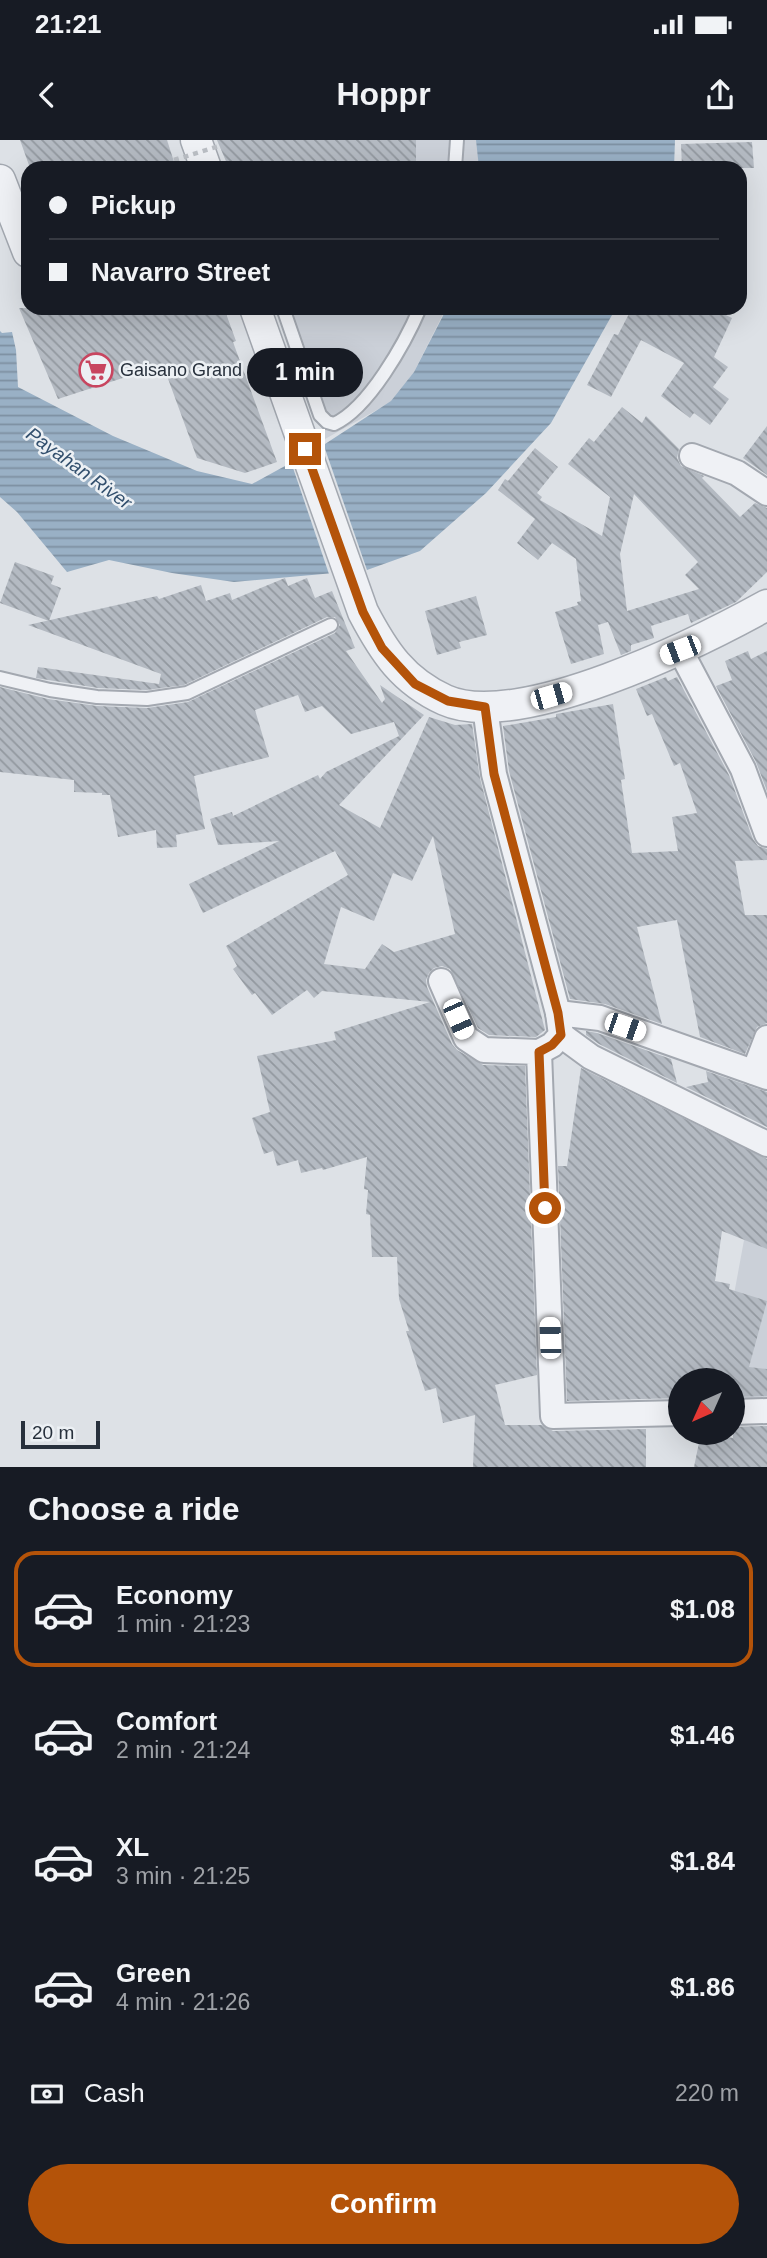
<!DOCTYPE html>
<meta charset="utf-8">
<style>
body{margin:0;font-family:Helvetica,sans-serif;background:#20242c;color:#f1f3f6;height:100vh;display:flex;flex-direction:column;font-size:26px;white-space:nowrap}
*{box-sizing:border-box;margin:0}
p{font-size:23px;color:#9ea1a6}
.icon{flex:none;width:38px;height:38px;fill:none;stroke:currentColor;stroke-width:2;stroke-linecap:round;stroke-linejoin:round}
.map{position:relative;height:1327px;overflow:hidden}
.sheet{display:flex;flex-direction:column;background:#171b24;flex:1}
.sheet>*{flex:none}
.hud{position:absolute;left:21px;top:21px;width:726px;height:154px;border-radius:21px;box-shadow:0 7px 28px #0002;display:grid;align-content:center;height:154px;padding:0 28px;background:#171b24}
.needle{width:46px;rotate:225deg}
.controls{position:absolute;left:668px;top:1228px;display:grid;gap:14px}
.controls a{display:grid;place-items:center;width:77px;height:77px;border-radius:50%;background:#171b24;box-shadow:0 7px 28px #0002;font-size:35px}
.scale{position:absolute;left:21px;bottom:18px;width:79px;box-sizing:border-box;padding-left:7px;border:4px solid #27303c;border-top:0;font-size:19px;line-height:24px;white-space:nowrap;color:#27303c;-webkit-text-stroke:5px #ecf0f4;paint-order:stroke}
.end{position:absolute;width:32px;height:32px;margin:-16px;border:9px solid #b45309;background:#fff;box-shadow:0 0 0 4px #fff}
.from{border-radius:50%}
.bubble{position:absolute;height:49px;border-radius:24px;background:#171b24;box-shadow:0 7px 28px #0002;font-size:23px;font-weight:700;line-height:49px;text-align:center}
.car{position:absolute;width:21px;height:42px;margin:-21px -10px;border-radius:9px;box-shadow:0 0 5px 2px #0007;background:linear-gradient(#fff 24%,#345 0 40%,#fff 0 76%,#345 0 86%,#fff 0)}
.hud b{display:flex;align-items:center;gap:24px;height:66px;font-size:26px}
.hud b+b{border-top:2px solid #363941}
.hud i{width:18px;height:18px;background:#f1f3f6}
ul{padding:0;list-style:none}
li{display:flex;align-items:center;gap:21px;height:116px;margin:0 14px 10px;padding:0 14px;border:4px solid transparent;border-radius:21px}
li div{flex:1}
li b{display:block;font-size:26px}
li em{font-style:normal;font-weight:700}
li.on{border-color:#b45309}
li>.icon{width:63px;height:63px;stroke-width:1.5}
h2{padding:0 28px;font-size:32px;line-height:84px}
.pay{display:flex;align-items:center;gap:18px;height:77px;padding:0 28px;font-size:26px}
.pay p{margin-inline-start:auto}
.button{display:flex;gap:14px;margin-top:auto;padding:14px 28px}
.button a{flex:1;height:80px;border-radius:42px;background:#b45309;color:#fff;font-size:28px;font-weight:700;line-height:80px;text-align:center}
.status{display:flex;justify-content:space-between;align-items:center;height:49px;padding:0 35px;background:#171b24;direction:ltr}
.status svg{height:19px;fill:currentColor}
header{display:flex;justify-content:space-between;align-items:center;height:91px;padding:0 28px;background:#171b24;font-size:32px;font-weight:700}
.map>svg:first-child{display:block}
</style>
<div class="status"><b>21:21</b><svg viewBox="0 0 49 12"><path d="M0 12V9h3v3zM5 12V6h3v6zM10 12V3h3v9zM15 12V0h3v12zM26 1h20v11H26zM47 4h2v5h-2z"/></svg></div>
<header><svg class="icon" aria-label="back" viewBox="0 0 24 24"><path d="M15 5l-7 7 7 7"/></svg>Hoppr<svg class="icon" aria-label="share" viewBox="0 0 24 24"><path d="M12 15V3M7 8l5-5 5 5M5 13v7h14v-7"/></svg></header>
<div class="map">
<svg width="767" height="1327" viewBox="0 0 767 1327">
<defs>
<pattern id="water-rules" width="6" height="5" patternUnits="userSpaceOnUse" patternTransform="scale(1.75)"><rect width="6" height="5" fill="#99b0c5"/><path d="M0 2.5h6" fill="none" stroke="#7d90a1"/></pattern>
<pattern id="building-back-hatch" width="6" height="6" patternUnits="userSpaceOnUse" patternTransform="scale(1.75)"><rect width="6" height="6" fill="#b4bac2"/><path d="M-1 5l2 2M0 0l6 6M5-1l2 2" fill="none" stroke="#92989f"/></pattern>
</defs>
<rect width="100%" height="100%" fill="#dde1e6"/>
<g fill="#cbd0d8">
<path d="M217 0H477L479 28H229Z"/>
<path d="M288 168H446L414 232 391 262 325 299 294 183Z"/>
<path d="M759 1019 767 1022V1266L733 1267V1241H718Z"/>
</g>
<g fill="url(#water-rules)">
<path d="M476 0H675L674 28H479Z"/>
<path d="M447 168H616L551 283 486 353 420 411 367 430 234 442 172 433 109 420 67 432 17 372 0 357V191L2 193 12 192 16 210 18 247 113 296 197 331 252 344 325 304 391 261 414 232Z"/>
</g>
<path fill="#dde1e6" d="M323 303 367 430 353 435 330 437 290 319Z"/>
<g fill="url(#building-back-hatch)" fill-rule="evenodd">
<path d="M20 0H167L176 28H30Z"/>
<path d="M217 0H416V28H229Z"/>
<path d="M752 2 754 28H682L681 4Z"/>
<path d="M19 168H224L236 201 233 202 277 322 245 333 197 318 163 225 58 259Z"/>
<path d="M632 168H711L732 178 714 217 728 227 713 247 729 259 710 285 694 273 690 278 661 256 684 223 641 200 611 257 587 245 614 194 618 195Z"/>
<path d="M622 267 642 283 646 276 679 309 677 318 681 326 704 336 702 338 740 377 755 363 767 368V432L736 462 691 483 688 474 651 486 654 498 631 505V511L621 515 608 482 598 485 604 514 571 524 555 472 578 465 577 462 581 461 576 419 552 403 538 420 517 403 535 379 498 350 505 339 508 341 535 308 558 327 537 353 542 357 540 360 602 396 610 357 568 324 589 298 594 302ZM634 354 698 422 685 435 699 449 627 471 620 414Z"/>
<path d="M767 286V335L743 318Z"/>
<path d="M15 422 54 436 51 444 61 448 49 481 0 463Z"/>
<path d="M285 438 288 446 307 438 315 458 332 451 355 508 346 511 382 563 385 559 380 545 424 575 339 665 380 688 429 577 455 585 472 584 480 638 545 890 536 897 489 895 478 888 450 829 442 826 434 828 429 833 426 840 427 847 452 904 457 910 483 925 525 926 537 1235 495 1245 505 1285H542L553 1291 646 1289V1327H473L475 1275 443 1283 436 1248 425 1251 406 1191H409L399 1159 397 1117H372L370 1075 366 1074 368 1050 364 1049 367 1017 323 1030 322 1028 301 1033 298 1020 277 1026 273 1011 264 1014 252 978 270 972 257 916 336 900 334 892 430 862 322 851 314 858 307 850 272 875 255 853 252 855 233 829 237 826 226 806 348 735 335 711 203 773 189 744 279 701 218 705 210 679 232 672 233 676 318 635 320 639 326 632 399 596 394 582 351 594 322 566 305 572 298 555 255 570 269 617 194 636 205 689 176 695 177 707 157 708 156 690 118 697 110 655H102V653L74 652V640L0 632V547L48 559 97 566 147 568 188 562 335 493 340 485 335 477H327L184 545 147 550 98 548 36 538 38 527 159 544 161 534 28 485 157 456 159 459 201 445 206 461 230 453 232 460ZM433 696 455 794 394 812 382 804 365 829 324 824 341 767 374 781 393 733 412 741Z"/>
<path d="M476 456 487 495 459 502 461 508 437 515 425 471Z"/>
<path d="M748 511 751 519 767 511V651L756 622 716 546 732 540 725 521Z"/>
<path d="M666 537 668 541 677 537 729 635 753 699 758 706 767 709V720L735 721 745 775H767V883L757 887 745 914 700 897 677 780 637 787 662 884 605 864 570 859 509 631 503 586 556 577V574L613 564 625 639 621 640 632 713 678 711 672 677 697 673 680 623 674 626 652 574 647 576 636 549Z"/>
<path d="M586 891 597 893 671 919 677 943 599 904 586 895Z"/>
<path d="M581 928 767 1019V1109L722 1091 715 1141 730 1144 729 1149 767 1161 749 1227 767 1229V1256L733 1257V1241H681V1258L567 1261 558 1026H567Z"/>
<path d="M706 931 767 952V987L686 947 708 942Z"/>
<path d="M767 1286V1327H694L701 1293 733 1298V1287Z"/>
</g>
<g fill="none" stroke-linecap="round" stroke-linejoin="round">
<defs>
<g id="service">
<path d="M455 28 457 0"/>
<path d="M283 168 320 275 327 282 334 284C369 268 405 203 420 168"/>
<path d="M0 538 50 550 97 557 147 559 187 553 331 485"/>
</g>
<g id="minor">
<path d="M692 316 737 333 767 353"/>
<path d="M680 510 743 629 767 694"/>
<path d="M485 567 494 634 558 873 561 895 552 905 539 912"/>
<path d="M441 841 466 898 484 910 539 912 553 1276 681 1273"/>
<path d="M558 873 600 878 767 937"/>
<path d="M561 895 591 917 767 1004"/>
<path d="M754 932 767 898"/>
<path d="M733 1272 767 1271"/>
</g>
<g id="tertiary">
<path d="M196 0 206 28"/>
<path d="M0 40 28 112"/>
<path d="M255 168 363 472C384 512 403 541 445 560 518 593 700 502 767 465"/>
</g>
</defs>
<use href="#service" stroke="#a3a8b0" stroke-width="16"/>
<use href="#minor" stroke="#a3a8b0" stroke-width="28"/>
<use href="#tertiary" stroke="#a3a8b0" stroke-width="33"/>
<use href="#service" stroke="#eff1f5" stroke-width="12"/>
<use href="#minor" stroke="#eff1f5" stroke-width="24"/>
<use href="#tertiary" stroke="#eff1f5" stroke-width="30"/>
<path stroke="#bbbfc5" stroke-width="4.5" stroke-dasharray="5 5" stroke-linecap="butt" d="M174 20 219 6"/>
</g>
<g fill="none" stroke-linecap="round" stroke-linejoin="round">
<path stroke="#b45309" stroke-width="9" d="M305 309 363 472 382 508 415 544 448 561 485 567 494 634 558 873 561 895 552 905 539 912 545 1068"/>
</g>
<defs>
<symbol id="supermarket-ring" viewBox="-11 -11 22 22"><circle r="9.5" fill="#ecf0f4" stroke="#c8455f" stroke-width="1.5"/><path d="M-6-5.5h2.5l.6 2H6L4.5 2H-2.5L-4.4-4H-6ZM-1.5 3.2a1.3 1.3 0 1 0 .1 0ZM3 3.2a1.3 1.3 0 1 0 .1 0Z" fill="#c8455f"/></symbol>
</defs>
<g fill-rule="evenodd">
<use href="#supermarket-ring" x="77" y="211" width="38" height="38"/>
</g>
<g text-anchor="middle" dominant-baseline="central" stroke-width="5" stroke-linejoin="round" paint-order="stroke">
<g font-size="18" fill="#27303c" stroke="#ecf0f4" text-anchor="start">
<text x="120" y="230">Gaisano Grand</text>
</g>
<g font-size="19" font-style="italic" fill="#33506e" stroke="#ecf0f4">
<text transform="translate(79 328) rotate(36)">Payahan River</text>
</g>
</g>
</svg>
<div class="controls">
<a><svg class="needle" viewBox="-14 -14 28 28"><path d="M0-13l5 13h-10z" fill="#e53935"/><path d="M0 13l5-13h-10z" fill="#9ea1a6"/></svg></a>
</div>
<div class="scale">20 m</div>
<i class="end from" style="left:545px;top:1068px"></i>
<i class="end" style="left:305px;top:309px"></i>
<div class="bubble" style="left:247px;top:208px;width:116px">1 min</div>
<i class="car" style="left:680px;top:510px;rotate:249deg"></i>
<i class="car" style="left:551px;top:556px;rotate:74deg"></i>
<i class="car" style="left:458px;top:879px;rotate:156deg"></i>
<i class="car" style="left:625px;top:887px;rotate:109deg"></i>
<i class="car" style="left:550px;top:1198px;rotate:358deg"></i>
<div class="hud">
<b><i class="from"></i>Pickup</b>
<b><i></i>Navarro Street</b>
</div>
</div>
<section class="sheet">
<h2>Choose a ride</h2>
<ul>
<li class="on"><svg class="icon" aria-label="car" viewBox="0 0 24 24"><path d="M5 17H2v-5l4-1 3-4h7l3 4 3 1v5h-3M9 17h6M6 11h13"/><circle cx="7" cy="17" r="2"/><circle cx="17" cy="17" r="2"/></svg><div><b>Economy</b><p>1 min · 21:23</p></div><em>$1.08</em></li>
<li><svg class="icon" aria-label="car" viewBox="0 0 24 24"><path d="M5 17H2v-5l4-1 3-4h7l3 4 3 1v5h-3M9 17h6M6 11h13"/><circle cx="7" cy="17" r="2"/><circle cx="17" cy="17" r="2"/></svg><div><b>Comfort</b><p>2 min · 21:24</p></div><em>$1.46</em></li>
<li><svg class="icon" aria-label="car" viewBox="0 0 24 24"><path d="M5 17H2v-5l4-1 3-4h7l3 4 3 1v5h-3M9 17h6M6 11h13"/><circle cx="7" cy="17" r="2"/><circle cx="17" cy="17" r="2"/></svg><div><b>XL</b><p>3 min · 21:25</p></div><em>$1.84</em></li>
<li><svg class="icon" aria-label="car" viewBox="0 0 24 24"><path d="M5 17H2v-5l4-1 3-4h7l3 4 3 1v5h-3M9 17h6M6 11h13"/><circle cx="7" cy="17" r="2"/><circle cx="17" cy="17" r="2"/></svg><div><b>Green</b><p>4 min · 21:26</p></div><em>$1.86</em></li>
</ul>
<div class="pay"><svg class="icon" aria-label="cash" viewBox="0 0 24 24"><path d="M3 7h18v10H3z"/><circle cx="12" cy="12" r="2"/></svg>Cash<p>220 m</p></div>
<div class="button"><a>Confirm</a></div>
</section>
